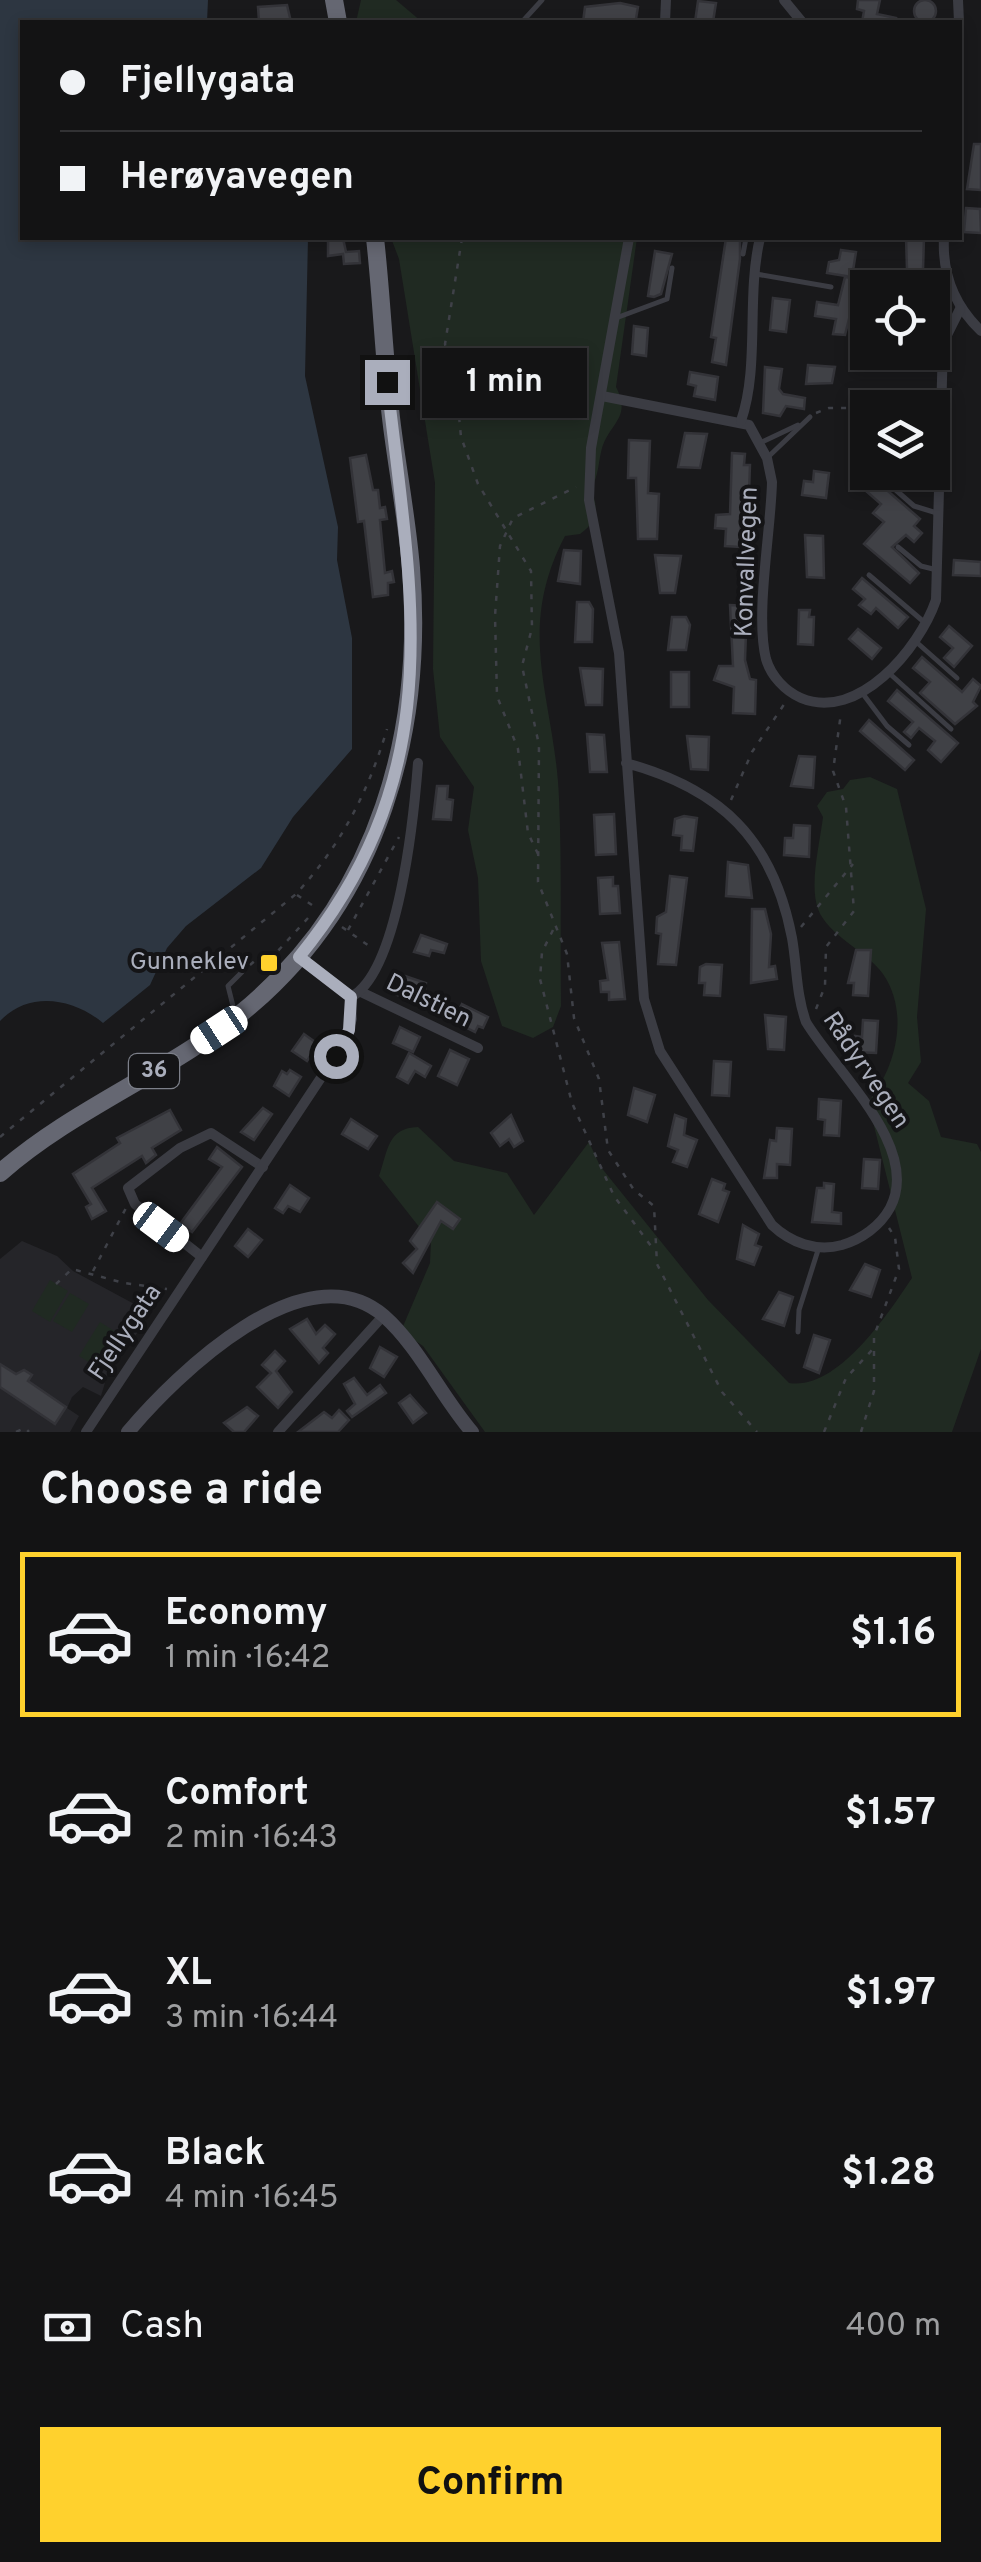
<!DOCTYPE html>
<meta charset="utf-8">
<style>
body{margin:0;font-family:Overpass,sans-serif;background:#1c1c1d;color:#f1f3f6;height:100vh;display:flex;flex-direction:column;font-size:38px;white-space:nowrap}
*{box-sizing:border-box;margin:0}
p{font-size:32px;color:#9d9ea0}
.icon{flex:none;width:55px;height:55px;fill:none;stroke:currentColor;stroke-width:2;stroke-linecap:round;stroke-linejoin:round}
.map{position:relative;height:1432px;overflow:hidden}
.panel{display:flex;flex-direction:column;background:#131314;flex:1}
.panel>*{flex:none}
.guide{position:absolute;left:20px;top:20px;width:942px;height:220px;border-radius:0px;box-shadow:0 5px 15px #0003,0 0 0 2px #323234;display:grid;align-content:center;height:220px;padding:0 40px;background:#131314}
.controls{position:absolute;left:850px;top:270px;display:grid;gap:20px}
.controls a{display:grid;place-items:center;width:100px;height:100px;border-radius:0px;background:#131314;box-shadow:0 5px 15px #0003,0 0 0 2px #323234;font-size:50px}
.end{position:absolute;width:45px;height:45px;margin:-22px;border:12px solid #aaaebc;background:#111;box-shadow:0 0 0 5px #111}
.from{border-radius:50%}
.bubble{position:absolute;height:70px;border-radius:0px;background:#131314;box-shadow:0 5px 15px #0003,0 0 0 2px #323234;font-size:32px;font-weight:700;line-height:70px;text-align:center}
.car{position:absolute;width:30px;height:60px;margin:-30px -15px;border-radius:12px;box-shadow:0 0 8px 2px #0007;background:linear-gradient(#fff 24%,#345 0 40%,#fff 0 76%,#345 0 86%,#fff 0)}
.guide b{display:flex;align-items:center;gap:35px;height:95px;font-size:38px}
.guide b+b{border-top:2px solid #323234}
.guide i{width:25px;height:25px;background:#f1f3f6}
ul{padding:0;list-style:none}
li{display:flex;align-items:center;gap:30px;height:165px;margin:0 20px 15px;padding:0 20px;border:5px solid transparent;border-radius:0px}
li div{flex:1}
li b{display:block;font-size:38px}
li em{font-style:normal;font-weight:700}
li.selected{border-color:#ffd12d}
li>.icon{width:90px;height:90px;stroke-width:1.5}
h2{padding:0 40px;font-size:45px;line-height:120px}
.pay{display:flex;align-items:center;gap:25px;height:110px;padding:0 40px;font-size:38px}
.pay p{margin-inline-start:auto}
.button{display:flex;gap:20px;margin-top:auto;padding:20px 40px}
.button a{flex:1;height:115px;border-radius:0px;background:#ffd12d;color:#111;font-size:40px;font-weight:700;line-height:115px;text-align:center}
.map>svg:first-child{display:block}
</style>
<div class="map">
<svg width="981" height="1432" viewBox="0 0 981 1432">
<rect width="100%" height="100%" fill="#19191b"/>
<path fill="#252529" d="M22 1241 57 1256 73 1271 151 1313 107 1376 101 1396 83 1387 72 1397 67 1408 79 1416 70 1432H0V1259Z"/>
<g fill="#202a22">
<path d="M361 0H396L422 22H356Z"/>
<path d="M391 238H637L616 387C632 417 610 423 602 448 598 463 599 475 591 489 599 509 598 521 580 534L565 536C514 633 555 699 559 798 562 867 560 937 561 1006L553 1027 533 1038 502 1026 481 961 478 878 468 830 474 787 440 737 433 669 435 483 399 259Z"/>
<path d="M870 777 897 789 926 909 917 1017 921 1062 908 1083 929 1101 941 1137 977 1144 981 1152V1349L952 1432H485L423 1346 401 1331 430 1263 431 1242 379 1176C388 1151 387 1128 418 1127L454 1161 507 1173 534 1215 589 1142 600 1166 708 1300 789 1383C837 1391 888 1314 912 1278L868 1102C896 1068 910 1013 883 974 867 951 828 936 818 909 809 884 820 843 823 817L817 806 827 792 843 789 850 780Z"/>
<path d="M50 1280 68 1291 50 1322 32 1311Z"/>
<path d="M70 1293 89 1304 72 1332 53 1321Z"/>
<path d="M100 1322 119 1334 98 1368 79 1356Z"/>
</g>
<path fill="#2d3641" d="M0 0H208L207 22H22V238H308L305 376 338 527 337 560 352 638V749L293 817 261 868 186 926 167 948 150 985 103 1023C72 997 28 991 0 1021Z"/>
<g fill="#404146" stroke="#333338" stroke-width="2.5">
<circle cx="925" cy="11" r="11"/>
<path d="M858 0H880L877 14 896 18 895 22H862L864 11 857 9Z"/>
<path d="M698 1 716 3 713 22H695Z"/>
<path d="M620 3 638 7 636 19 583 22 585 7Z"/>
<path d="M287 5 291 22H259L258 7Z"/>
<path d="M974 144H981V190L967 189Z"/>
<path d="M966 208 980 209 981 233 964 232Z"/>
<path d="M328 238H343L346 252 359 251 360 263 344 264 343 254 328 256Z"/>
<path d="M726 238H740V259L726 365 712 362 716 338 711 337Z"/>
<path d="M906 238H924L923 270 907 269Z"/>
<path d="M841 250 856 252 852 277 827 273 829 262 839 260Z"/>
<path d="M655 251 672 254 661 294 654 297 648 296Z"/>
<path d="M845 277 859 279 845 335 833 334 836 319 815 316 817 302 838 305Z"/>
<path d="M773 298 790 300 786 332 770 330Z"/>
<path d="M634 326 648 328 646 356 632 354Z"/>
<path d="M808 365 835 367 832 383 806 384Z"/>
<path d="M765 367 782 369 779 389 783 394 805 398 804 409 786 406 780 416 763 413Z"/>
<path d="M690 372 718 377 715 400 694 396 696 386 688 384Z"/>
<path d="M685 433 707 434 700 468 678 467Z"/>
<path d="M629 440 650 441 648 493 659 494 657 539H638L636 478H628Z"/>
<path d="M732 453 745 454 744 465H750L748 520H741L740 547 725 546 726 529 715 528 716 515 730 514Z"/>
<path d="M366 455 373 490H378L380 508 385 507 387 519 380 520 385 573 392 571 394 582 388 583V595L373 597 364 521 358 522 350 458Z"/>
<path d="M814 471 829 473 826 498 802 495 804 481 813 482Z"/>
<path d="M874 479 920 519 914 526 922 533 914 542 906 535 892 547 919 573 910 583 864 544 884 522 873 513 881 504 865 490Z"/>
<path d="M805 535 823 536 824 578 807 577Z"/>
<path d="M564 550 581 551 580 584 558 581Z"/>
<path d="M655 555 681 556 675 593H660Z"/>
<path d="M954 560 981 562V576L953 575Z"/>
<path d="M862 578 908 617 898 628 876 608 871 614 859 605 865 599 853 589Z"/>
<path d="M577 602H589L593 609 592 642H575Z"/>
<path d="M730 605 747 606 745 660 750 679 756 680 755 714 733 713 734 687 714 680 719 666H733Z"/>
<path d="M799 610H810L809 617H814L813 645 798 644Z"/>
<path d="M672 617H686L690 625 686 650H668Z"/>
<path d="M949 626 972 646 954 667 944 658 953 648 940 637Z"/>
<path d="M858 629 881 648 872 659 849 639Z"/>
<path d="M922 657 962 692 973 679 981 686 973 702 977 706 955 724 920 693 930 682 913 668Z"/>
<path d="M580 668 603 669 602 705H586Z"/>
<rect x="671" y="672" width="18" height="35"/>
<path d="M897 690 958 743 941 762 928 750 935 741 919 728 911 738 904 732 913 722 888 701Z"/>
<path d="M869 720 914 760 905 770 860 731Z"/>
<path d="M587 734 604 735 607 772H590Z"/>
<path d="M687 736 709 737 708 770 691 769Z"/>
<path d="M799 756 815 757 813 788 791 786Z"/>
<path d="M437 786H448L447 799 453 800 451 820 433 819Z"/>
<path d="M614 814 616 854 596 855 594 815Z"/>
<path d="M684 816 697 818 693 851 681 850 682 836 673 835 675 819Z"/>
<path d="M794 825 810 826 809 857 784 855 785 838H793Z"/>
<path d="M728 862 748 865 752 898 726 896Z"/>
<path d="M670 876 687 878 676 965 658 964 661 934 656 933 657 917 666 912Z"/>
<path d="M613 877V886H618L620 913 600 914 598 878Z"/>
<path d="M752 909H765L771 934 769 967 775 966 777 979 751 983Z"/>
<path d="M421 935 447 944 444 953 431 950 429 956 414 952Z"/>
<path d="M619 942 625 999 609 1000V992H601L600 981 608 980 602 943Z"/>
<path d="M856 950H871L868 996 853 995 854 983H848Z"/>
<path d="M706 964 722 965 720 996 704 995 705 983H699L700 967Z"/>
<path d="M402 975 426 983 423 1006 395 994Z"/>
<path d="M462 1004 488 1017 483 1028 478 1026 475 1032 453 1021Z"/>
<path d="M765 1015 786 1017 784 1050 768 1049Z"/>
<path d="M863 1020 878 1021 876 1053 854 1052 855 1036 862 1037Z"/>
<path d="M400 1027 420 1037 413 1052 393 1043Z"/>
<path d="M304 1034 318 1044 307 1061 292 1051Z"/>
<path d="M450 1050 469 1059 457 1085 438 1076Z"/>
<path d="M409 1053 431 1066 425 1077 415 1071 408 1083 397 1077Z"/>
<path d="M714 1061 731 1062 729 1096 712 1095Z"/>
<path d="M290 1070 301 1077 289 1096 274 1086 282 1071 287 1074Z"/>
<path d="M634 1088 655 1095 647 1122 628 1115Z"/>
<path d="M819 1099 841 1101 839 1136 824 1135 825 1120 818 1119Z"/>
<path d="M263 1108 272 1114 254 1140 241 1132Z"/>
<path d="M170 1110 181 1130 152 1148 156 1155 146 1163 142 1156 92 1188 106 1211 92 1219 86 1207 91 1204 73 1174 114 1147 120 1143 117 1138Z"/>
<path d="M511 1115 523 1141 514 1147 509 1139 500 1146 491 1133Z"/>
<path d="M675 1115 686 1119 684 1135 697 1140 687 1167 673 1162 678 1150 668 1146Z"/>
<path d="M351 1119 377 1136 368 1149 342 1134Z"/>
<path d="M777 1128 792 1129 790 1165 777 1164V1178H764L770 1140 776 1141Z"/>
<path d="M217 1147 242 1167 192 1232 180 1224 222 1167 209 1159Z"/>
<path d="M864 1159 880 1160 878 1189 862 1188Z"/>
<path d="M712 1179 725 1184 723 1190 729 1192 718 1222 699 1214Z"/>
<path d="M824 1183 834 1184 832 1212 841 1213V1224L812 1222 817 1188H824Z"/>
<path d="M290 1185 309 1198 300 1212 288 1206 283 1213 275 1208Z"/>
<path d="M437 1202 460 1219 453 1229 441 1221 413 1273 403 1263 417 1249 410 1241Z"/>
<path d="M743 1225 759 1234 755 1245 761 1247 754 1265 737 1259Z"/>
<path d="M248 1229 262 1240 248 1257 235 1246Z"/>
<path d="M865 1264 880 1270 871 1297 850 1290Z"/>
<path d="M779 1292 793 1297 784 1326 763 1319Z"/>
<path d="M307 1319 316 1334 325 1325 335 1334 323 1348 328 1353 319 1363 290 1329Z"/>
<path d="M814 1335 830 1340 819 1373 804 1367Z"/>
<path d="M380 1347 397 1357 384 1377 370 1368Z"/>
<path d="M275 1351 285 1361 276 1371 292 1392 278 1408 257 1387 271 1373 262 1365Z"/>
<path d="M0 1364 16 1374 24 1370 32 1375 28 1381 66 1407 55 1424 0 1387Z"/>
<path d="M354 1378 367 1395 380 1385 386 1393 352 1417 347 1411 355 1404 344 1384Z"/>
<path d="M410 1395 426 1413 413 1423 399 1403Z"/>
<path d="M247 1407 258 1416 244 1432H234L224 1423Z"/>
<path d="M339 1410 349 1420 338 1432H298L324 1412 332 1418Z"/>
</g>
<g fill="none" stroke-linecap="round" stroke-linejoin="round">
<g stroke="#3f4148" stroke-width="2.5" stroke-dasharray="5 8" stroke-linecap="butt">
<path d="M462 238 445 344 457 396 461 437 478 484 531 571 532 628 522 666 539 745 538 882 567 954 574 1018 599 1079 608 1150 634 1190 654 1206 657 1264 722 1392 757 1432"/>
<path d="M816 413 829 408H888"/>
<path d="M731 800 752 752 785 703"/>
<path d="M538 854 528 833 518 749 497 696 495 616 500 546 513 518 576 487"/>
<path d="M297 895 315 907"/>
<path d="M342 927 372 948"/>
<path d="M801 927 853 864"/>
<path d="M348 930 399 837"/>
<path d="M553 930 542 952 540 979 572 1103 614 1196 654 1250"/>
<path d="M226 954 237 967"/>
<path d="M250 965 258 958 266 964 308 918"/>
<path d="M816 1009 825 986 826 947 854 911 846 807 833 771 841 713"/>
<path d="M0 1137 296 894C341 845 368 793 387 729"/>
<path d="M93 1271 126 1208"/>
<path d="M56 1284 72 1269 124 1283 167 1289"/>
<path d="M16 1432 25 1428 29 1432"/>
<path d="M824 1432 846 1378 872 1350"/>
<path d="M861 1432 874 1391V1336L899 1269 895 1237 889 1228"/>
</g>
<g stroke="#3b3c43" stroke-width="5">
<path d="M522 22 542 0"/>
<path d="M743 254 746 238"/>
<path d="M756 274 831 287"/>
<path d="M616 318 667 299 672 268"/>
<path d="M760 443 798 425"/>
<path d="M767 458 810 417"/>
<path d="M882 478 914 506 937 513"/>
<path d="M898 547 921 566 937 570"/>
<path d="M869 575 924 622"/>
<path d="M914 640 957 678"/>
<path d="M889 673 951 729"/>
<path d="M863 694 887 726 909 745"/>
<path d="M235 1014 228 986 242 972"/>
<path d="M798 1332 799 1310 819 1247"/>
</g>
<g stroke="#3b3c43" stroke-width="10">
<path d="M784 0 802 22"/>
<path d="M958 0 959 22"/>
<path d="M665 22 666 0"/>
<path d="M944 238C942 275 954 305 981 331"/>
<path d="M602 396 749 425 767 458 772 482C771 530 755 615 766 659 771 676 785 691 801 698 858 722 919 649 936 600L943 343 960 309"/>
<path d="M741 421C760 366 746 297 760 238"/>
<path d="M626 763C721 789 773 839 792 938 797 966 796 994 806 1022 836 1072 922 1148 890 1208 880 1226 862 1239 842 1245 816 1252 791 1243 772 1225L660 1051 644 999 619 653 589 500 591 448 629 238"/>
<path d="M361 992 478 1048"/>
<path d="M351 997C399 972 414 815 418 763"/>
<path d="M202 1257 135 1204 128 1188 180 1148 211 1133 263 1167"/>
<path d="M86 1432 344 1043 352 1019 351 997 299 957"/>
<path d="M278 1432 383 1316"/>
</g>
<path stroke="#474851" stroke-width="14" d="M128 1432C176 1375 305 1248 384 1316 419 1347 441 1396 472 1432"/>
<g stroke="#656772" stroke-width="18">
<path d="M334 0 338 22"/>
<path d="M0 1173C76 1106 174 1071 251 1005 379 895 424 732 411 568 407 520 398 473 392 426 384 363 382 300 375 238"/>
</g>
</g>
<g fill="none" stroke-linecap="round" stroke-linejoin="round">
<path stroke="#aaaebc" stroke-width="12" d="M336 1056 349 1030 351 997 299 957C451 770 412 600 387 382"/>
</g>
<rect fill="#ffd12d" stroke="#141416" stroke-width="4" x="259" y="953" width="20" height="20" rx="5"/>
<g text-anchor="middle" dominant-baseline="central" stroke-width="8" stroke-linejoin="round" paint-order="stroke">
<rect fill="#141416" stroke="#7d808a" stroke-width="2.5" x="129" y="1054" width="50" height="34" rx="8"/>
<g font-size="22" font-weight="bold" fill="#aaaebc">
<text x="154" y="1071">36</text>
</g>
<g font-size="25" fill="#aaaebc" stroke="#141416">
<text transform="translate(748 562) rotate(-88)">Konvallvegen</text>
<text transform="translate(428 1002) rotate(26)">Dalstien</text>
<text transform="translate(865 1071) rotate(56)">Rådyrvegen</text>
<text transform="translate(126 1333) rotate(-56)">Fjellygata</text>
</g>
<g font-size="25" fill="#aaaebc" stroke="#141416" text-anchor="end">
<text x="249" y="963">Gunneklev</text>
</g>
</g>
</svg>
<div class="controls">
<a><svg class="icon" aria-label="locate" viewBox="0 0 24 24"><circle cx="12" cy="12" r="6"/><path d="M12 2v4M12 18v4M2 12h4M18 12h4"/></svg></a>
<a><svg class="icon" aria-label="layers" viewBox="0 0 24 24"><path d="M12 4l9 5-9 5-9-5zM3 14l9 5 9-5"/></svg></a>
</div>
<i class="end from" style="left:336px;top:1056px"></i>
<i class="end" style="left:387px;top:382px"></i>
<div class="bubble" style="left:422px;top:348px;width:165px">1 min</div>
<i class="car" style="left:219px;top:1030px;rotate:237deg"></i>
<i class="car" style="left:161px;top:1227px;rotate:127deg"></i>
<div class="guide">
<b><i class="from"></i>Fjellygata</b>
<b><i></i>Herøyavegen</b>
</div>
</div>
<section class="panel">
<h2>Choose a ride</h2>
<ul>
<li class="selected"><svg class="icon" aria-label="car" viewBox="0 0 24 24"><path d="M5 17H2v-5l4-1 3-4h7l3 4 3 1v5h-3M9 17h6M6 11h13"/><circle cx="7" cy="17" r="2"/><circle cx="17" cy="17" r="2"/></svg><div><b>Economy</b><p>1 min · 16:42</p></div><em>$1.16</em></li>
<li><svg class="icon" aria-label="car" viewBox="0 0 24 24"><path d="M5 17H2v-5l4-1 3-4h7l3 4 3 1v5h-3M9 17h6M6 11h13"/><circle cx="7" cy="17" r="2"/><circle cx="17" cy="17" r="2"/></svg><div><b>Comfort</b><p>2 min · 16:43</p></div><em>$1.57</em></li>
<li><svg class="icon" aria-label="car" viewBox="0 0 24 24"><path d="M5 17H2v-5l4-1 3-4h7l3 4 3 1v5h-3M9 17h6M6 11h13"/><circle cx="7" cy="17" r="2"/><circle cx="17" cy="17" r="2"/></svg><div><b>XL</b><p>3 min · 16:44</p></div><em>$1.97</em></li>
<li><svg class="icon" aria-label="car" viewBox="0 0 24 24"><path d="M5 17H2v-5l4-1 3-4h7l3 4 3 1v5h-3M9 17h6M6 11h13"/><circle cx="7" cy="17" r="2"/><circle cx="17" cy="17" r="2"/></svg><div><b>Black</b><p>4 min · 16:45</p></div><em>$1.28</em></li>
</ul>
<div class="pay"><svg class="icon" aria-label="cash" viewBox="0 0 24 24"><path d="M3 7h18v10H3z"/><circle cx="12" cy="12" r="2"/></svg>Cash<p>400 m</p></div>
<div class="button"><a>Confirm</a></div>
</section>
